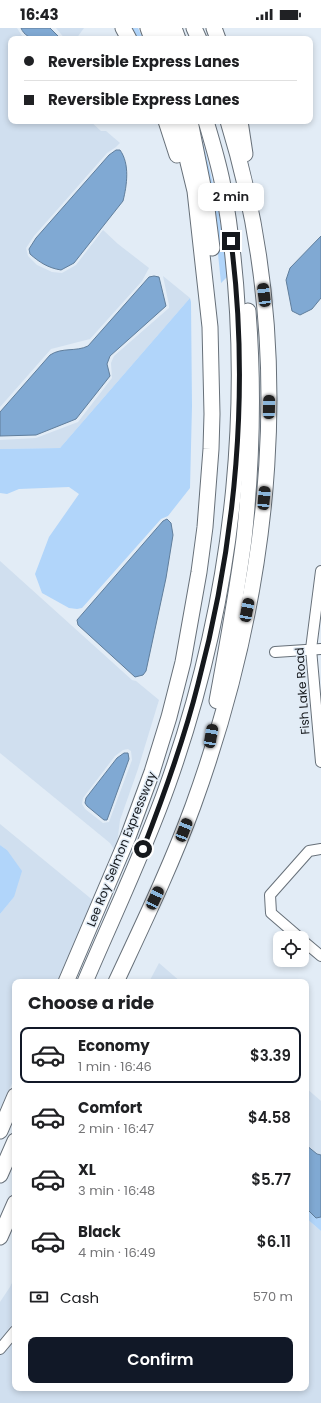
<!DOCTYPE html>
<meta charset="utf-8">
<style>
body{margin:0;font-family:Poppins,sans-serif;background:#f6f6f6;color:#202124;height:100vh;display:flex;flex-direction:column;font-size:15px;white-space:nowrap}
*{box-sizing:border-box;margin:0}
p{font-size:13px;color:#757577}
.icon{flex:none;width:22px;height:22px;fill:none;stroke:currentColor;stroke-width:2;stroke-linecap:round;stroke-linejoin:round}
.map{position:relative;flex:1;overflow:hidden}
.sheet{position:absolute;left:12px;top:951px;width:297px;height:412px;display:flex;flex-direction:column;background:#fff;border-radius:8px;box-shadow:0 2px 6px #0003}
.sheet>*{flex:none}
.hud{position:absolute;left:8px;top:8px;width:305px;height:88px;border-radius:8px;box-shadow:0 2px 6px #0003;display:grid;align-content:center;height:88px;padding:0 16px;background:#fff}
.buttons{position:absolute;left:273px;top:903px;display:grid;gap:8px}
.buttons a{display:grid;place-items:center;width:36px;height:36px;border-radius:8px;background:#fff;box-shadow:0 2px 6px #0003;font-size:20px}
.end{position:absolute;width:18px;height:18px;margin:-9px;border:5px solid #15181c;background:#fff;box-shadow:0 0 0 2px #fff}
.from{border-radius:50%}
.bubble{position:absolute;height:28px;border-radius:8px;background:#fff;box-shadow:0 2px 6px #0003;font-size:13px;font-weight:600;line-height:28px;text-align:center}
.car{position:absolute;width:12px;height:24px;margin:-12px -6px;border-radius:5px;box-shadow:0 0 3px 1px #0007;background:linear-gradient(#222 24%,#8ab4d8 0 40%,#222 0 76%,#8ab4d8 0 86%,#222 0)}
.hud b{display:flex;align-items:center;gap:14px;height:38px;font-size:15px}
.hud b+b{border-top:1px solid #e0e0e0}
.hud i{width:10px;height:10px;background:#202124}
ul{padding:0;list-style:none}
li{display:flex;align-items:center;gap:12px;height:56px;margin:0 8px 6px;padding:0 8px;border:2px solid transparent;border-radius:8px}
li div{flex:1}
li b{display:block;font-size:15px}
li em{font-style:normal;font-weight:600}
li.selected{border-color:#111827}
li>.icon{width:36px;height:36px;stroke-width:1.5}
h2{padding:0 16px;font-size:18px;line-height:48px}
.pay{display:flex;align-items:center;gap:10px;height:44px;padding:0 16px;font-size:15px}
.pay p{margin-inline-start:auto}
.primary-button{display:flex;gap:8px;margin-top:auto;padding:8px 16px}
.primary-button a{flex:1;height:46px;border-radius:8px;background:#111827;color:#fff;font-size:16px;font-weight:600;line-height:46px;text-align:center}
.status{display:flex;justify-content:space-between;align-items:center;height:28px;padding:0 20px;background:#fff;direction:ltr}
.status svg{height:11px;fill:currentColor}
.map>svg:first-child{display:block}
</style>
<div class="status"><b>16:43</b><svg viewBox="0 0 49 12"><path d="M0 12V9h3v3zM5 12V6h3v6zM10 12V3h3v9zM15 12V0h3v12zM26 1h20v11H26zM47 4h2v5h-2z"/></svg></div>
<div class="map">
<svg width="321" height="1375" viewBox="0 0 321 1375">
<rect width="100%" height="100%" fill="#e2ecf6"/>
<g fill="#d0dfef" fill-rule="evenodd">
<path d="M0 0H17L24 11H11V93H90L101 103H106L120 115 116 119 107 125 34 208 26 220 28 228 37 237 52 244 62 245 76 237 103 202 118 216 149 240 142 253 90 311 51 321 0 379Z"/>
<path d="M56 0H84L76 11H65Z"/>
<path d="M163 248 190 270 60 420 0 421V412L36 410 78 394 112 350 111 335 114 328 169 280V277Z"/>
<path d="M0 533 132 652 136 653 159 672 138 741 120 792 116 824 110 815 0 725ZM128 721 131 723 132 732 109 794 103 795 85 781 82 776 83 770 115 728 123 722Z"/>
<path d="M0 796 95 874 58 954H15V1049L0 1081V886L14 869 7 822 0 817Z"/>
<path d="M159 935 181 954H149Z"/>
<path d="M306 1060 321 1073V1127L317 1126 306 1117Z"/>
<path d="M306 1190 321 1203V1375H0V1326L15 1309V1360H306Z"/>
<path d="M15 1248V1298L0 1315V1274L10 1259Z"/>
</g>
<g fill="#b1d5fa">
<path d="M128 0H138L143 11H133Z"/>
<path d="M197 93C212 144 222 195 228 248L221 255 215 197Z"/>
<path d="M190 270 191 274 192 378 190 460 168 488 161 491 82 580 77 581 69 580 42 565 35 546 49 509 79 466 69 459 19 461 7 466 0 465V421L60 420Z"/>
<path d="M0 817 7 822 22 843 14 869 0 886Z"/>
<path d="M306 1180 316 1190 321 1189V1203L306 1190Z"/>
</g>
<g fill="#80a9d3" stroke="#607e9c">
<path d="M21 0H50L61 11C47 11 27 15 21 0Z"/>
<path d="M116 122H120C130 136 127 157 123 173L74 235 61 242C48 240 39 234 30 226L29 221 36 210 109 127Z"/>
<path d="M321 208V270L312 281 300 287 292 283 286 252 290 240Z"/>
<path d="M154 248 159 249 166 278 110 328 107 336 110 348 76 391 36 407 0 408V384L50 327C62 319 76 324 88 318L149 249Z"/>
<path d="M167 491 171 495 173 507 166 550 146 643 143 647 135 649 78 597 77 592 163 493Z"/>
<path d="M124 725H128L129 731 107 792H104L87 778 85 775 86 770 117 730Z"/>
<path d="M306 1117 317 1126 321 1127V1189L316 1190 306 1180Z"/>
</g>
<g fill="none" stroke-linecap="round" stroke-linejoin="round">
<defs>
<g id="minor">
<path d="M321 543 311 621 321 734"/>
<path d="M275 624 321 621"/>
<path d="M300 910 271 885 270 867 309 823 321 821"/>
<path d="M302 912 321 928"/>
<path d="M0 1321 15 1303"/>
</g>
<g id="highway">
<path d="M123 0 129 11"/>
<path d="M148 0 152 11"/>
<path d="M163 0 166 11"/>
<path d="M174 0 178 11"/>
<path d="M194 0 199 11"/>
<path d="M214 0 218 11"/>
<path d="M166 93 177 127"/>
<path d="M190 93 206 173 212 220"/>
<path d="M240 93 245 126"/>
<path d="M217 673C227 619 237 565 244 511 252 435 254 359 248 283"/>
<path d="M66 954 128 809 152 744 169 689 183 634 199 544 205 499 211 421 212 386 210 299 195 163 178 93"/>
<path d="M85 954C113 888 144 824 168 756 235 567 258 357 223 158 219 136 212 114 206 93"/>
<path d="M116 954C143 896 171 838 193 778 273 557 298 320 228 93"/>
<path d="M0 1103 15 1068"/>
<path d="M0 1147 15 1113"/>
<path d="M0 1209 15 1175"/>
</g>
</defs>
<use href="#minor" stroke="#677079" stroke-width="12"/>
<use href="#highway" stroke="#677079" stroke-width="17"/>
<use href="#minor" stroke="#fff" stroke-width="10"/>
<use href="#highway" stroke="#fff" stroke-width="15"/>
</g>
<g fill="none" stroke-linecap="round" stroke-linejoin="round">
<path stroke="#15181c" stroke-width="5" d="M143 821C164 767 184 712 198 656 236 513 250 360 231 213"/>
</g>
<g text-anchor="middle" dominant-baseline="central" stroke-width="3" stroke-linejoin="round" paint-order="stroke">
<g font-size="12" fill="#15181c" stroke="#e2ecf6">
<text transform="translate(302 663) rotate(-94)">Fish Lake Road</text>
<text transform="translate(121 821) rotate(-68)">Lee Roy Selmon Expressway</text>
</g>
</g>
</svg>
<div class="buttons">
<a><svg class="icon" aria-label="locate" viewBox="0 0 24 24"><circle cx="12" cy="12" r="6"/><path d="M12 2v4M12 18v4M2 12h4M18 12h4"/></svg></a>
</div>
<i class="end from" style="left:143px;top:821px"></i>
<i class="end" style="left:231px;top:213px"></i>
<div class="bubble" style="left:198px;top:155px;width:66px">2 min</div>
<i class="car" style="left:264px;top:267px;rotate:353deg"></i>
<i class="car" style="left:269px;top:379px;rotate:1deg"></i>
<i class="car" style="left:264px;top:470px;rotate:5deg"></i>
<i class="car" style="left:247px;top:582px;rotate:11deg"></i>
<i class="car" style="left:211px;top:708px;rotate:10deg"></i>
<i class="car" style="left:184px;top:802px;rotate:21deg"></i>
<i class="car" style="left:155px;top:870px;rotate:25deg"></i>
<div class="hud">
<b><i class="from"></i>Reversible Express Lanes</b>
<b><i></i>Reversible Express Lanes</b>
</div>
<section class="sheet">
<h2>Choose a ride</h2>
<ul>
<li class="selected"><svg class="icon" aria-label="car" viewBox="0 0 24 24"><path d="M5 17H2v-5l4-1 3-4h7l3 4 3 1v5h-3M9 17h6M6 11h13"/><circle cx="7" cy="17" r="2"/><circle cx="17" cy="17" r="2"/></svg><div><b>Economy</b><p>1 min · 16:46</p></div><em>$3.39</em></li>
<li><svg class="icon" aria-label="car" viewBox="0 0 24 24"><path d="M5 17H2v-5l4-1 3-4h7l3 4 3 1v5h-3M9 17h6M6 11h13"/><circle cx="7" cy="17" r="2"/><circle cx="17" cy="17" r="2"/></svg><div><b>Comfort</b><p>2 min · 16:47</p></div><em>$4.58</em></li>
<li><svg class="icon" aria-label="car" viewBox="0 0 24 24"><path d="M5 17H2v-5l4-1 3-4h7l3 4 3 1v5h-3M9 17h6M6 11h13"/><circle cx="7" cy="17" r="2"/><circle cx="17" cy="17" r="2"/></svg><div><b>XL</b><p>3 min · 16:48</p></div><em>$5.77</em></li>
<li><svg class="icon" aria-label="car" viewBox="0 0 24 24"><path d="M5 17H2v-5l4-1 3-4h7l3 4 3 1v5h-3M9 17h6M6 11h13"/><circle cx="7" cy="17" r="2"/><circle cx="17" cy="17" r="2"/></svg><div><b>Black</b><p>4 min · 16:49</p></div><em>$6.11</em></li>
</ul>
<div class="pay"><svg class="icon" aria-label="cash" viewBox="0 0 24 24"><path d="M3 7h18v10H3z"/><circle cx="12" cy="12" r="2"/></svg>Cash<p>570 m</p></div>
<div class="primary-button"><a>Confirm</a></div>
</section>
</div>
